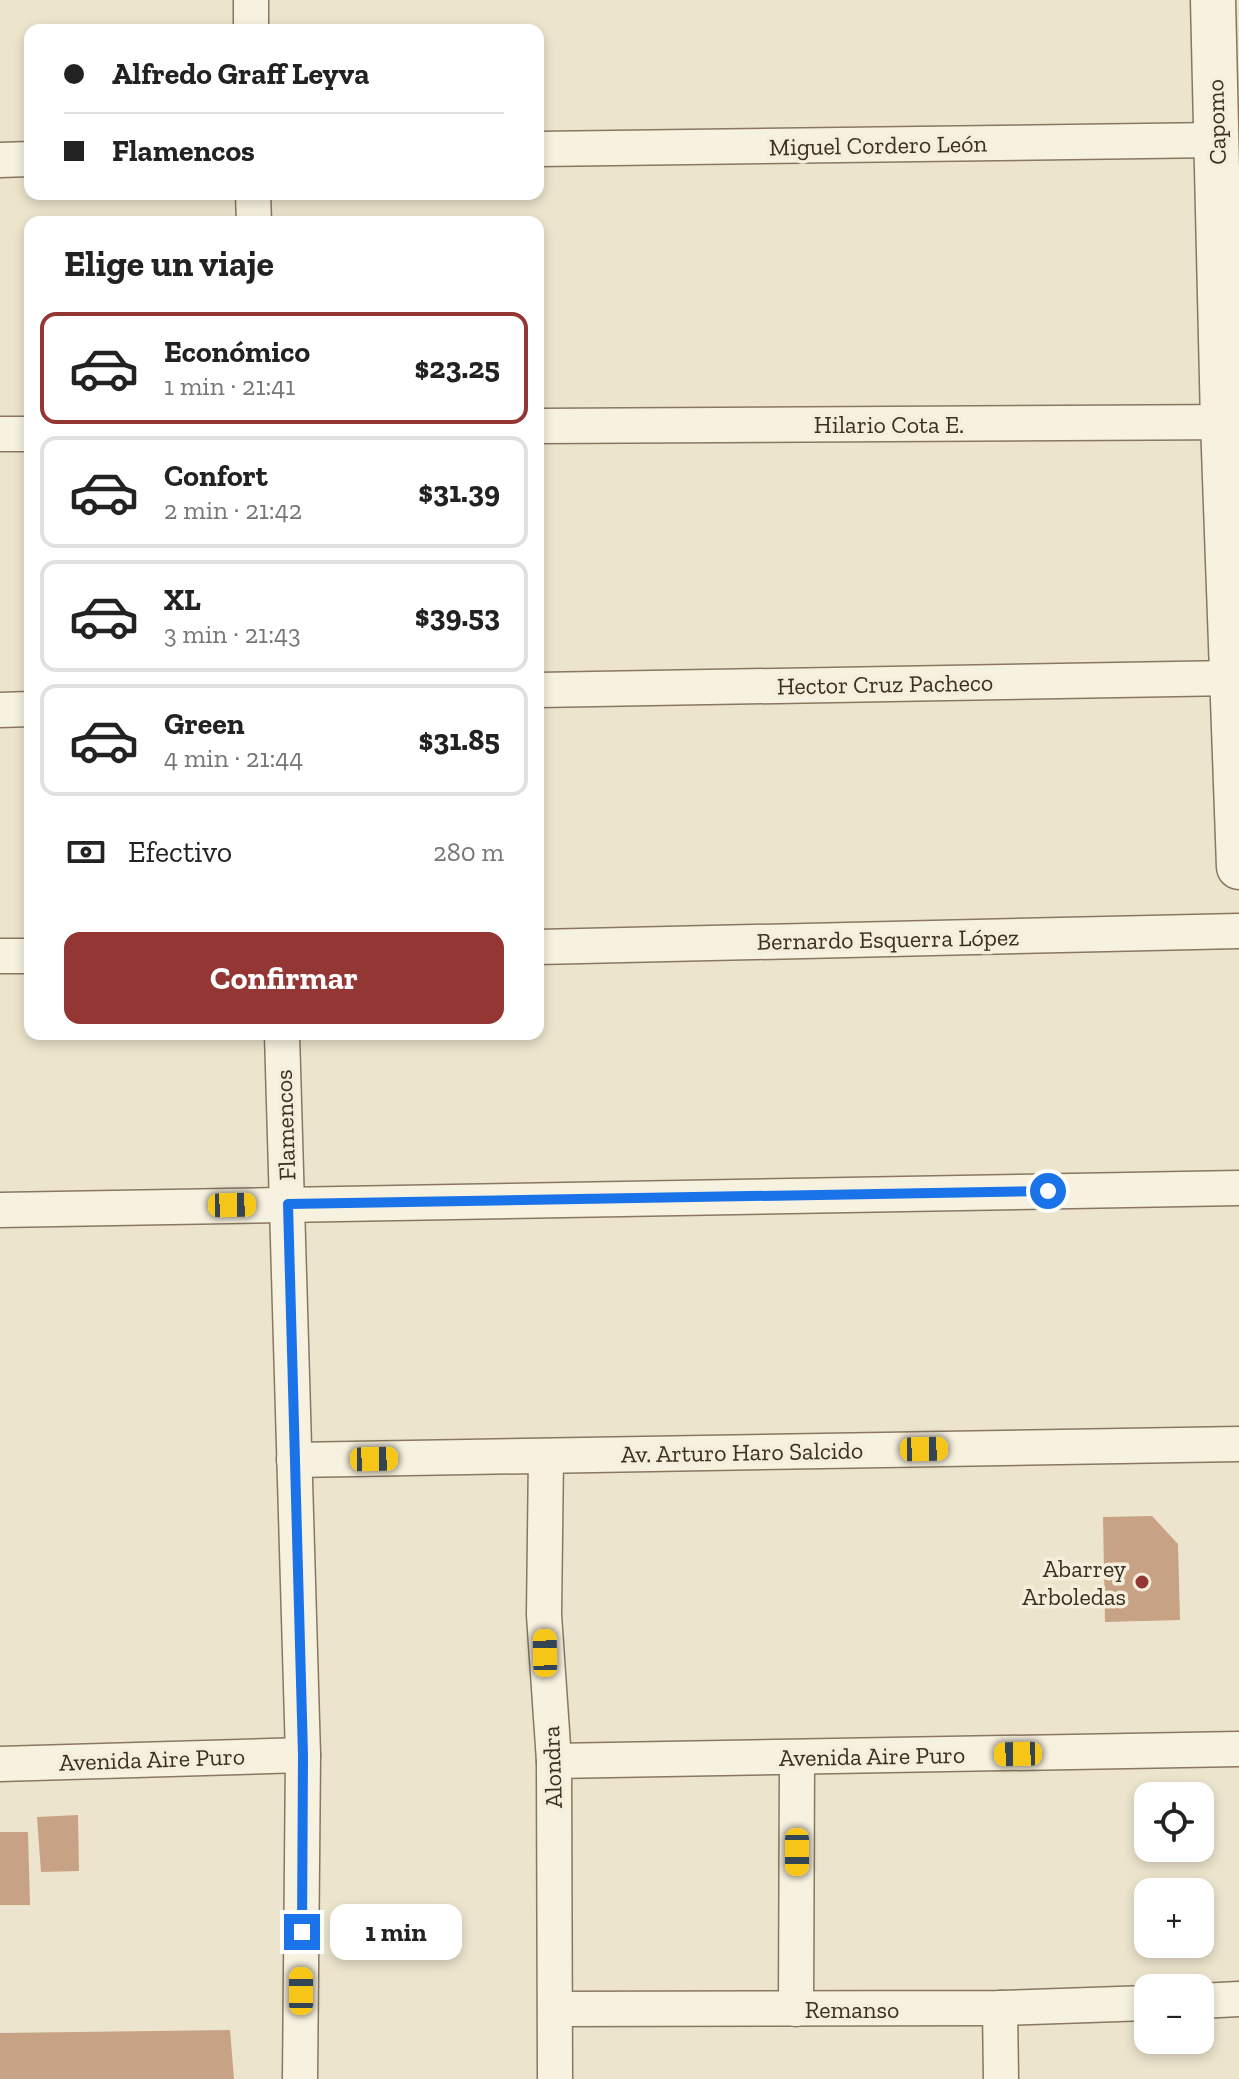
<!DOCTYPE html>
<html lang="es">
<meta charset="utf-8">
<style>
body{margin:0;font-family:"Zilla Slab",serif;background:#f2f2f2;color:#222;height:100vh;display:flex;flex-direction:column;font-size:30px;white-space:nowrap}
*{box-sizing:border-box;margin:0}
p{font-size:26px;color:#767676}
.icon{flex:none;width:44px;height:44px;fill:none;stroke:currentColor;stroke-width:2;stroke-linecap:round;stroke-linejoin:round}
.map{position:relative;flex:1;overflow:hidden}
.drawer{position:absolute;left:24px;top:216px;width:520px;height:824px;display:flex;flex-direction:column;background:#fff;border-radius:16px;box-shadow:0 4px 12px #0003}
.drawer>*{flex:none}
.top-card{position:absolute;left:24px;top:24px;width:520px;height:176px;border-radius:16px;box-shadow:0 4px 12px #0003;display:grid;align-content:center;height:176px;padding:0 40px;background:#fff}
.controls{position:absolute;left:1134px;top:1782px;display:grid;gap:16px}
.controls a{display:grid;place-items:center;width:80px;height:80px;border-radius:16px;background:#fff;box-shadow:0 4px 12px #0003;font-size:40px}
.end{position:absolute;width:36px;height:36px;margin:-18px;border:10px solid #1a73e8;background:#fff;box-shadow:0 0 0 4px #fff}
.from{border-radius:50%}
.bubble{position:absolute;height:56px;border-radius:16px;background:#fff;box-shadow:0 4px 12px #0003;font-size:26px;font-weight:700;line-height:56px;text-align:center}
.car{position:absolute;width:24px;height:48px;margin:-24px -12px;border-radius:10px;box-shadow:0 0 6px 2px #0007;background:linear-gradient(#f5c518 24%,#345 0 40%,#f5c518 0 76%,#345 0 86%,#f5c518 0)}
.top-card b{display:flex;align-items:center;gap:28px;height:76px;font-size:30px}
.top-card b+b{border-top:2px solid #e0e0e0}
.top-card i{width:20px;height:20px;background:#222}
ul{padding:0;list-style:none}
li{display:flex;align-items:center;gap:24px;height:112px;margin:0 16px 12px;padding:0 24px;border:4px solid #e0e0e0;border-radius:16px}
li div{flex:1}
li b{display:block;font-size:30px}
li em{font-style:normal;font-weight:700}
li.active{border-color:#943634}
li>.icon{width:72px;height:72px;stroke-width:1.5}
h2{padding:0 40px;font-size:36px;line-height:96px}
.pay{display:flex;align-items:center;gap:20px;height:88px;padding:0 40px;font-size:30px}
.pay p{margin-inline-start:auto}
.button{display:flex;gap:16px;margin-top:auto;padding:16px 40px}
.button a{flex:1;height:92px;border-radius:16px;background:#943634;color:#fff;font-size:32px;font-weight:700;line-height:92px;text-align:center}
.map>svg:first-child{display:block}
</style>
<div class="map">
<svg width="1239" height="2079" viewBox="0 0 1239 2079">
<rect width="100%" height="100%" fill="#ece4cc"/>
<g fill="#c8a284">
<path d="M1152 1516 1178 1544 1180 1620 1105 1622 1103 1517Z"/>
<path d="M78 1815 79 1871 41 1872 37 1817Z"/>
<path d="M0 1832H28L30 1905H0Z"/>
<path d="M230 2030 234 2079H0V2033Z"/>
</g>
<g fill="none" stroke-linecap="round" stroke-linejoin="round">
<defs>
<g id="minor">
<path d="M251 0V30"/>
<path d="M538 149 1217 140"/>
<path d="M0 160 30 159"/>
<path d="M253 194 254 222"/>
<path d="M538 426 1239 422"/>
<path d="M0 434H30"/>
<path d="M538 690 1233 678"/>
<path d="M0 710 30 709"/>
<path d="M538 947 1239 931"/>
<path d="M0 956H30"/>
<path d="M282 1034 303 1755 300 2079"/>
<path d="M0 1210 1239 1188"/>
<path d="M546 1456 544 1615 554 1761 555 2079"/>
<path d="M294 1460 1239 1444"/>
<path d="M554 1761 1239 1749"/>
<path d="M0 1764 303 1755"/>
<path d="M1200 2001 1239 1999"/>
<path d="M1000 2008 1001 2079"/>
<path d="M556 2009 1000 2008 1148 2003"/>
<path d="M796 2009 797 1758"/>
</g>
<path id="tertiary" d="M1213 0 1223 422 1239 867"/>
</defs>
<use href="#minor" stroke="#897760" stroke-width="37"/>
<use href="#tertiary" stroke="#897760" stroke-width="47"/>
<use href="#minor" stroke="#f7f1df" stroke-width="34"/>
<use href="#tertiary" stroke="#f7f1df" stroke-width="44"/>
</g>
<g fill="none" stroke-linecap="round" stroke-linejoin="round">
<path stroke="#1a73e8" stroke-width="10" d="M302 1932 303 1755 288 1204 1048 1191"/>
</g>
<circle fill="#943634" stroke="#f4eedb" stroke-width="3" cx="1142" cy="1582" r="8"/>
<g text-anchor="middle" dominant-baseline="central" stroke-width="7" stroke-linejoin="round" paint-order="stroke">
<g font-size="24" fill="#3a2f23" stroke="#f4eedb">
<text transform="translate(1216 122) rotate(-92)">Capomo</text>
<text transform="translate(878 145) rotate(-1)">Miguel Cordero León</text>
<text x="889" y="424">Hilario Cota E.</text>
<text transform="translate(885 684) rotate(-1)">Hector Cruz Pacheco</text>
<text transform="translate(888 939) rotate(-1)">Bernardo Esquerra López</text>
<text transform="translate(285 1125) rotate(-92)">Flamencos</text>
<text transform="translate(742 1452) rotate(-1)">Av. Arturo Haro Salcido</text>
<text transform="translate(872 1756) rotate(-1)">Avenida Aire Puro</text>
<text transform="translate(152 1759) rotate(-2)">Avenida Aire Puro</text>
<text transform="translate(552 1767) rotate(-92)">Alondra</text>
<text x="852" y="2009">Remanso</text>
</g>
<g font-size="24" fill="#3a2f23" stroke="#f4eedb" text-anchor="end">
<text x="1126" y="1568">Abarrey<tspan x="1126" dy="28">Arboledas</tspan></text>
</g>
</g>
</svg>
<div class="controls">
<a><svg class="icon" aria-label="locate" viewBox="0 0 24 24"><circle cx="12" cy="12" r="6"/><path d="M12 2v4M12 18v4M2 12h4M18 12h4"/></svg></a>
<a>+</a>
<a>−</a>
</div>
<i class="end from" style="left:1048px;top:1191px"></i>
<i class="end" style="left:302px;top:1932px"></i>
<div class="bubble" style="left:330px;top:1904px;width:132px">1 min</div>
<i class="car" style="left:232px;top:1205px;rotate:89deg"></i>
<i class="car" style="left:924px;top:1449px;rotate:89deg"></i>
<i class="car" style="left:374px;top:1459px;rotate:89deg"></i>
<i class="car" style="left:545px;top:1653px;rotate:359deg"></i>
<i class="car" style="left:1018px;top:1754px;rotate:269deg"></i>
<i class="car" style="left:797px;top:1852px;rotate:180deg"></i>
<i class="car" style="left:301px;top:1991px;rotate:0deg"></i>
<div class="top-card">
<b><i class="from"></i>Alfredo Graff Leyva</b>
<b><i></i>Flamencos</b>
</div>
<section class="drawer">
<h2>Elige un viaje</h2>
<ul>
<li class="active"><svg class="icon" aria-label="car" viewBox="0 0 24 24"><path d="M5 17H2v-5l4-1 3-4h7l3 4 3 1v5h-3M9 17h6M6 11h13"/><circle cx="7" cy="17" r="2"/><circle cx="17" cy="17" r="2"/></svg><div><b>Económico</b><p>1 min · 21:41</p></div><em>$23.25</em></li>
<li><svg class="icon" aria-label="car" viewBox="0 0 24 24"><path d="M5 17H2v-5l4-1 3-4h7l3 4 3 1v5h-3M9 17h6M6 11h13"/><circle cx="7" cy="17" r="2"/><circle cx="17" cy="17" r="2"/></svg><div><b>Confort</b><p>2 min · 21:42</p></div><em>$31.39</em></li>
<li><svg class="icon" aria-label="car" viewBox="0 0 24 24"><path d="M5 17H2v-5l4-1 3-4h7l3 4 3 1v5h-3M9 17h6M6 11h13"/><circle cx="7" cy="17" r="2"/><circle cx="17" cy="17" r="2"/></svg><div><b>XL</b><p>3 min · 21:43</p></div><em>$39.53</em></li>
<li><svg class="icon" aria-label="car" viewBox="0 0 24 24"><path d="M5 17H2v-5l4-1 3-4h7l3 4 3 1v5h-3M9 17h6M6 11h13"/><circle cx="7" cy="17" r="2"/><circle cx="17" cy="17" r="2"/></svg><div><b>Green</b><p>4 min · 21:44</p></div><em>$31.85</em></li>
</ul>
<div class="pay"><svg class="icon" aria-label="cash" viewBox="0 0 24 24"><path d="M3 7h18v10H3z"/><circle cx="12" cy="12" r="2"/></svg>Efectivo<p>280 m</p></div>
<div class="button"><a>Confirmar</a></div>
</section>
</div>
